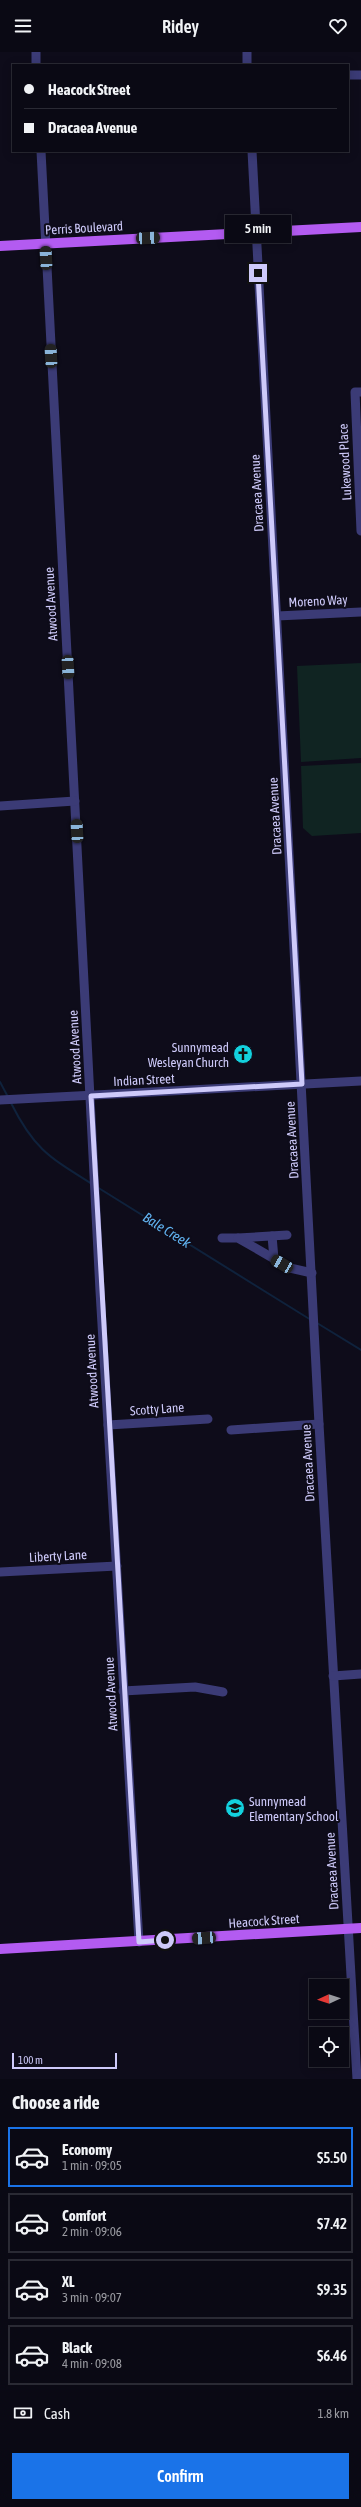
<!DOCTYPE html>
<meta charset="utf-8">
<style>
body{margin:0;font-family:"Asap Condensed",sans-serif;background:#13121d;color:#f1f3f6;height:100vh;display:flex;flex-direction:column;font-size:15px;white-space:nowrap}
*{box-sizing:border-box;margin:0}
p{font-size:13px;color:#999aa0}
.icon{flex:none;width:22px;height:22px;fill:none;stroke:currentColor;stroke-width:2;stroke-linecap:round;stroke-linejoin:round}
.map{position:relative;height:2027px;overflow:hidden}
.sheet{display:flex;flex-direction:column;background:#0a0914;flex:1}
.sheet>*{flex:none}
.top-card{position:absolute;left:12px;top:12px;width:337px;height:88px;border-radius:0px;box-shadow:0 2px 10px #0003,0 0 0 1px #2a2a34;display:grid;align-content:center;height:88px;padding:0 12px;background:#0a0914}
.needle{width:26px;rotate:267deg}
.buttons{position:absolute;left:309px;top:1927px;display:grid;gap:8px}
.buttons a{display:grid;place-items:center;width:40px;height:40px;border-radius:0px;background:#0a0914;box-shadow:0 2px 10px #0003,0 0 0 1px #2a2a34;font-size:20px}
.scale{position:absolute;left:12px;bottom:10px;width:105px;box-sizing:border-box;padding-left:4px;border:2px solid #cecafa;border-top:0;font-size:11px;line-height:14px;white-space:nowrap;color:#cecafa;-webkit-text-stroke:3px #0e0c1a;paint-order:stroke}
.end{position:absolute;width:18px;height:18px;margin:-9px;border:5px solid #cecafa;background:#111;box-shadow:0 0 0 2px #111}
.from{border-radius:50%}
.bubble{position:absolute;height:28px;border-radius:0px;background:#0a0914;box-shadow:0 2px 10px #0003,0 0 0 1px #2a2a34;font-size:13px;font-weight:600;line-height:28px;text-align:center}
.car{position:absolute;width:12px;height:24px;margin:-12px -6px;border-radius:5px;box-shadow:0 0 3px 1px #0007;background:linear-gradient(#222 24%,#8ab4d8 0 40%,#222 0 76%,#8ab4d8 0 86%,#222 0)}
.top-card b{display:flex;align-items:center;gap:14px;height:38px;font-size:15px}
.top-card b+b{border-top:1px solid #2a2a34}
.top-card i{width:10px;height:10px;background:#f1f3f6}
ul{padding:0;list-style:none}
li{display:flex;align-items:center;gap:12px;height:60px;margin:0 8px 6px;padding:0 4px;border:2px solid #2a2a34;border-radius:0px}
li div{flex:1}
li b{display:block;font-size:15px}
li em{font-style:normal;font-weight:600}
li.selected{border-color:#1a73e8}
li>.icon{width:36px;height:36px;stroke-width:1.5}
h2{padding:0 12px;font-size:18px;line-height:48px}
.pay{display:flex;align-items:center;gap:10px;height:44px;padding:0 12px;font-size:15px}
.pay p{margin-inline-start:auto}
.cta{display:flex;gap:8px;margin-top:auto;padding:8px 12px}
.cta a{flex:1;height:46px;border-radius:0px;background:#1a73e8;color:#fff;font-size:16px;font-weight:600;line-height:46px;text-align:center}
header{display:flex;justify-content:space-between;align-items:center;height:52px;padding:0 12px;background:#0a0914;font-size:18px;font-weight:600}
.map>svg:first-child{display:block}
</style>
<header><svg class="icon" aria-label="menu" viewBox="0 0 24 24"><path d="M4 6h16M4 12h16M4 18h16"/></svg>Ridey<svg class="icon" aria-label="heart" viewBox="0 0 24 24"><path d="M12 20l-8-8c-3-5 5-10 8-4 3-6 11-1 8 4z"/></svg></header>
<div class="map">
<svg width="361" height="2027" viewBox="0 0 361 2027">
<rect width="100%" height="100%" fill="#0e0c1a"/>
<g fill="#102422">
<path d="M361 611V706L301 710 297 614Z"/>
<path d="M361 711V781L312 784 303 776 301 714Z"/>
</g>
<g fill="none" stroke-linecap="round" stroke-linejoin="round">
<g stroke="#0f223c" stroke-width="2">
<path d="M0 1030 8 1045"/>
<path d="M11 1051C34 1097 49 1105 92 1132"/>
<path d="M97 1135 311 1268"/>
<path d="M317 1271 361 1298"/>
</g>
<g stroke="#3b3b76" stroke-width="9">
<path d="M36 0V13"/>
<path d="M247 0V13"/>
<path d="M348 23H361"/>
<path d="M41 99 100 1239 139 1890"/>
<path d="M252 99 319 1372 357 2027"/>
<path d="M361 340H355L361 479"/>
<path d="M277 564 361 560"/>
<path d="M0 754 75 749"/>
<path d="M0 1048 361 1029"/>
<path d="M272 1184 274 1207"/>
<path d="M222 1186H238L290 1216 312 1221"/>
<path d="M238 1186 287 1183"/>
<path d="M108 1373 208 1367"/>
<path d="M231 1378 319 1372"/>
<path d="M0 1520 117 1514"/>
<path d="M333 1624 361 1622"/>
<path d="M123 1639 195 1635 223 1640"/>
</g>
<g stroke="#b35bf1" stroke-width="10">
<path d="M0 194 361 175"/>
<path d="M0 1897 361 1876"/>
</g>
</g>
<g fill="none" stroke-linecap="round" stroke-linejoin="round">
<path stroke="#cecafa" stroke-width="5" d="M165 1888 139 1890 91 1044 302 1032 258 221"/>
</g>
<defs>
<symbol id="church-disc" viewBox="-11 -11 22 22"><circle r="9.5" fill="#13d1de" stroke="#0e0c1a"/><path d="M-1.2-6h2.4v3.5h3.3v2.4h-3.3V6h-2.4V-.1h-3.3v-2.4h3.3Z" fill="#111"/></symbol>
<symbol id="school-disc" viewBox="-11 -11 22 22"><circle r="9.5" fill="#13d1de" stroke="#0e0c1a"/><path d="M0-5L7-2L0 1L-7-2ZM-4 1L0 2.5L4 1V4Q0 6-4 4Z" fill="#111"/></symbol>
</defs>
<g fill-rule="evenodd">
<use href="#church-disc" x="232" y="991" width="22" height="22"/>
<use href="#school-disc" x="224" y="1745" width="22" height="22"/>
</g>
<g text-anchor="middle" dominant-baseline="central" stroke-width="4" stroke-linejoin="round" paint-order="stroke">
<g font-size="13" fill="#cecafa" stroke="#0e0c1a">
<text transform="translate(84 176) rotate(-3)">Perris Boulevard</text>
<text transform="translate(345 410) rotate(-93)">Lukewood Place</text>
<text transform="translate(257 441) rotate(-93)">Dracaea Avenue</text>
<text transform="translate(318 549) rotate(-3)">Moreno Way</text>
<text transform="translate(51 552) rotate(-93)">Atwood Avenue</text>
<text transform="translate(275 764) rotate(-93)">Dracaea Avenue</text>
<text transform="translate(75 995) rotate(-93)">Atwood Avenue</text>
<text transform="translate(144 1028) rotate(-3)">Indian Street</text>
<text transform="translate(292 1088) rotate(-93)">Dracaea Avenue</text>
<text transform="translate(92 1319) rotate(-93)">Atwood Avenue</text>
<text transform="translate(157 1357) rotate(-4)">Scotty Lane</text>
<text transform="translate(308 1411) rotate(-93)">Dracaea Avenue</text>
<text transform="translate(58 1504) rotate(-3)">Liberty Lane</text>
<text transform="translate(111 1642) rotate(-93)">Atwood Avenue</text>
<text transform="translate(332 1819) rotate(-93)">Dracaea Avenue</text>
<text transform="translate(264 1869) rotate(-4)">Heacock Street</text>
</g>
<g font-size="13" fill="#cecafa" stroke="#0e0c1a" text-anchor="end">
<text x="229" y="995">Sunnymead<tspan x="229" dy="15">Wesleyan Church</tspan></text>
<text x="249" y="1749" text-anchor="start">Sunnymead<tspan x="249" dy="15">Elementary School</tspan></text>
</g>
<g font-size="14" font-style="italic" fill="#61b4f2" stroke="#0e0c1a">
<text transform="translate(167 1178) rotate(32)">Bale Creek</text>
</g>
</g>
</svg>
<div class="buttons">
<a><svg class="needle" viewBox="-14 -14 28 28"><path d="M0-13l5 13h-10z" fill="#e53935"/><path d="M0 13l5-13h-10z" fill="#999aa0"/></svg></a>
<a><svg class="icon" aria-label="locate" viewBox="0 0 24 24"><circle cx="12" cy="12" r="6"/><path d="M12 2v4M12 18v4M2 12h4M18 12h4"/></svg></a>
</div>
<div class="scale">100 m</div>
<i class="end from" style="left:165px;top:1888px"></i>
<i class="end" style="left:258px;top:221px"></i>
<div class="bubble" style="left:225px;top:163px;width:66px">5 min</div>
<i class="car" style="left:148px;top:186px;rotate:87deg"></i>
<i class="car" style="left:46px;top:206px;rotate:357deg"></i>
<i class="car" style="left:51px;top:304px;rotate:357deg"></i>
<i class="car" style="left:68px;top:615px;rotate:177deg"></i>
<i class="car" style="left:77px;top:779px;rotate:357deg"></i>
<i class="car" style="left:282px;top:1212px;rotate:300deg"></i>
<i class="car" style="left:204px;top:1886px;rotate:266deg"></i>
<div class="top-card">
<b><i class="from"></i>Heacock Street</b>
<b><i></i>Dracaea Avenue</b>
</div>
</div>
<section class="sheet">
<h2>Choose a ride</h2>
<ul>
<li class="selected"><svg class="icon" aria-label="car" viewBox="0 0 24 24"><path d="M5 17H2v-5l4-1 3-4h7l3 4 3 1v5h-3M9 17h6M6 11h13"/><circle cx="7" cy="17" r="2"/><circle cx="17" cy="17" r="2"/></svg><div><b>Economy</b><p>1 min · 09:05</p></div><em>$5.50</em></li>
<li><svg class="icon" aria-label="car" viewBox="0 0 24 24"><path d="M5 17H2v-5l4-1 3-4h7l3 4 3 1v5h-3M9 17h6M6 11h13"/><circle cx="7" cy="17" r="2"/><circle cx="17" cy="17" r="2"/></svg><div><b>Comfort</b><p>2 min · 09:06</p></div><em>$7.42</em></li>
<li><svg class="icon" aria-label="car" viewBox="0 0 24 24"><path d="M5 17H2v-5l4-1 3-4h7l3 4 3 1v5h-3M9 17h6M6 11h13"/><circle cx="7" cy="17" r="2"/><circle cx="17" cy="17" r="2"/></svg><div><b>XL</b><p>3 min · 09:07</p></div><em>$9.35</em></li>
<li><svg class="icon" aria-label="car" viewBox="0 0 24 24"><path d="M5 17H2v-5l4-1 3-4h7l3 4 3 1v5h-3M9 17h6M6 11h13"/><circle cx="7" cy="17" r="2"/><circle cx="17" cy="17" r="2"/></svg><div><b>Black</b><p>4 min · 09:08</p></div><em>$6.46</em></li>
</ul>
<div class="pay"><svg class="icon" aria-label="cash" viewBox="0 0 24 24"><path d="M3 7h18v10H3z"/><circle cx="12" cy="12" r="2"/></svg>Cash<p>1.8 km</p></div>
<div class="cta"><a>Confirm</a></div>
</section>
